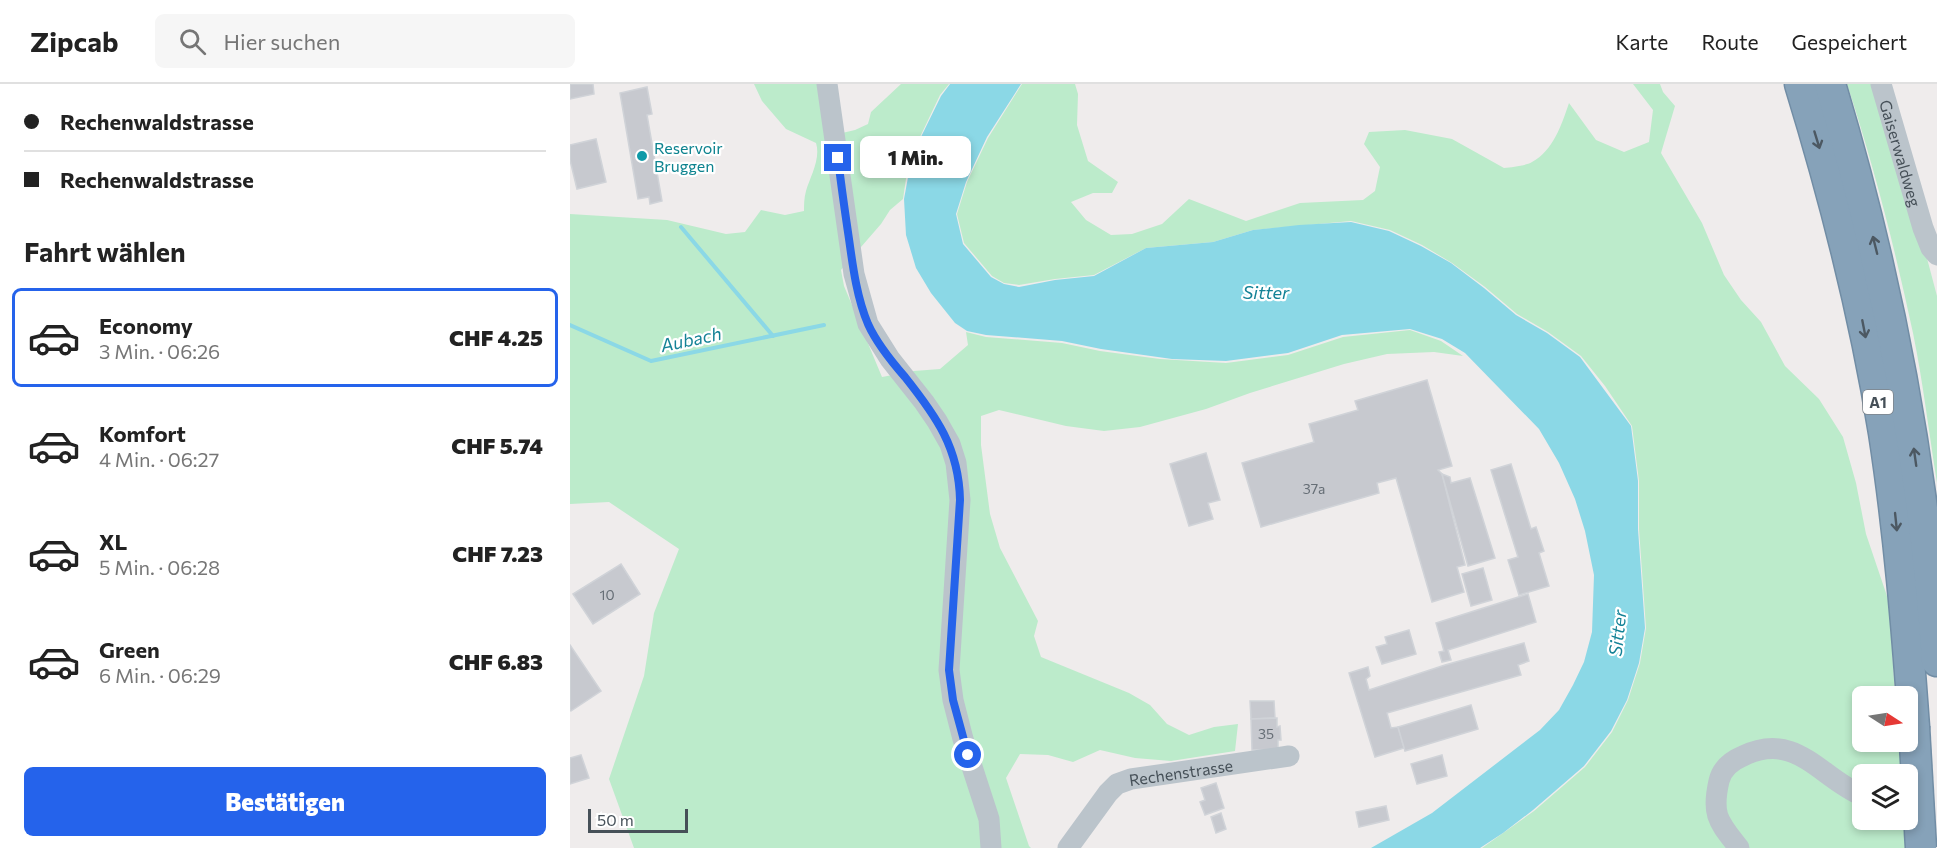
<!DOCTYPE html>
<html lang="de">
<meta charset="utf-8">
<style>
body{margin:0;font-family:Commissioner,sans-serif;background:#f6f6f6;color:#222;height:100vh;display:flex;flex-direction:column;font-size:22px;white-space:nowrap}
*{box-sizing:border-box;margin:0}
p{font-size:20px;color:#767676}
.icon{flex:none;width:33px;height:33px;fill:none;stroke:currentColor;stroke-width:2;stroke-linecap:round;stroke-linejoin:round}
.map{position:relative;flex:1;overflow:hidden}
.panel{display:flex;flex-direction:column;background:#fff;width:570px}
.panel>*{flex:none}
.guide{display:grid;align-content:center;height:132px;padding:0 24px;background:#fff}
.needle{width:39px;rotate:102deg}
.controls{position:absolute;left:1282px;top:602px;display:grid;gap:12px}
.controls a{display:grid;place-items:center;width:66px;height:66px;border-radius:9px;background:#fff;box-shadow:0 3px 9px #0003;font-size:30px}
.scale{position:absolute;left:18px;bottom:15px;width:100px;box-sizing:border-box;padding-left:6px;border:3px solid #465058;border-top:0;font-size:16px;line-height:21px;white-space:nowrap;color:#465058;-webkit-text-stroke:4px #fff;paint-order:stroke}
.end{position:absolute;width:27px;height:27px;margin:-14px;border:8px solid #2563eb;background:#fff;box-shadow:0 0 0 3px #fff}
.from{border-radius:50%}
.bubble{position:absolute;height:42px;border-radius:9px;background:#fff;box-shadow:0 3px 9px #0003;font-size:20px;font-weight:800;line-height:42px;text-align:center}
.guide b{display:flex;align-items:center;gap:21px;height:57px;font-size:22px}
.guide b+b{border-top:2px solid #e0e0e0}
.guide i{width:15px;height:15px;background:#222}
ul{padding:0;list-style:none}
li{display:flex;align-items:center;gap:18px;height:99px;margin:0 12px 9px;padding:0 12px;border:3px solid transparent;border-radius:9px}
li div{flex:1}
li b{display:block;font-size:22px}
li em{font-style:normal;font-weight:800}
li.active{border-color:#2563eb}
li>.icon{width:54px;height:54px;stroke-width:1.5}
h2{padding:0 24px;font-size:27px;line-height:72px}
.primary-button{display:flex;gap:12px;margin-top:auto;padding:12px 24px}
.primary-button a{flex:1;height:69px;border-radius:9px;background:#2563eb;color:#fff;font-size:24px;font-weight:800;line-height:69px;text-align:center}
header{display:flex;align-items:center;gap:36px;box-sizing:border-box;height:84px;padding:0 30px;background:#fff;border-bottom:2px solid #e0e0e0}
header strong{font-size:28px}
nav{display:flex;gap:33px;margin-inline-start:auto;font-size:21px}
.search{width:420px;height:54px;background:#f6f6f6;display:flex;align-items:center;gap:15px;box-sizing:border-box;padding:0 21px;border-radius:9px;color:#767676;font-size:22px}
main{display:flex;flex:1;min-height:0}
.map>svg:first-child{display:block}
</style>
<header>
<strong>Zipcab</strong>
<div class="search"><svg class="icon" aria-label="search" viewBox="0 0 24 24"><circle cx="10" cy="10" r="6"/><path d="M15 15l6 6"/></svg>Hier suchen</div>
<nav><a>Karte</a><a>Route</a><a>Gespeichert</a></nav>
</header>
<main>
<section class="panel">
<div class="guide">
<b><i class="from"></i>Rechenwaldstrasse</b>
<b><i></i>Rechenwaldstrasse</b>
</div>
<h2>Fahrt wählen</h2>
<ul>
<li class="active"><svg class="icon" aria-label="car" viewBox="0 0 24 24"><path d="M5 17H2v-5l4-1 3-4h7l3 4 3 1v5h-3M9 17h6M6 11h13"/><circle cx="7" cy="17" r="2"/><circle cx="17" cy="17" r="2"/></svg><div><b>Economy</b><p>3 Min. · 06:26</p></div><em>CHF 4.25</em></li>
<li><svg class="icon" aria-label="car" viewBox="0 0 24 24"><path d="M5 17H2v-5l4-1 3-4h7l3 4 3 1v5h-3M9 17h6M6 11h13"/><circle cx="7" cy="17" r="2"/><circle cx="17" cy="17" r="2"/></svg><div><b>Komfort</b><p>4 Min. · 06:27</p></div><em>CHF 5.74</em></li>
<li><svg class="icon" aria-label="car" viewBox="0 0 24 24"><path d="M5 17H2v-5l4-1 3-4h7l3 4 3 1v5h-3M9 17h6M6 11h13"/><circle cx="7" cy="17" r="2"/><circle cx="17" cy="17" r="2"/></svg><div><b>XL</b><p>5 Min. · 06:28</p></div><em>CHF 7.23</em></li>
<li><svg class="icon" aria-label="car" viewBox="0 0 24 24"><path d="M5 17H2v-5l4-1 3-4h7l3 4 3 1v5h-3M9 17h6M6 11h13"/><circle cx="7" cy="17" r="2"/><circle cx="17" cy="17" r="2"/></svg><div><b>Green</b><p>6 Min. · 06:29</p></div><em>CHF 6.83</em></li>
</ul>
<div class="primary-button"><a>Bestätigen</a></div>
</section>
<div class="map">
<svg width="1367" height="764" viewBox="0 0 1367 764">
<rect width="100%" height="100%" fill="#efecec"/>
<g fill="#bcebcb" fill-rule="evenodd">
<path d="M184 0H249L268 50 285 46 298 40 301 28 331 0H379L370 11 349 55 337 88 333 115 320 126 311 140 271 186 274 202 312 293 344 287 370 285 398 261 396 248 416 253 492 259 530 267 590 275 656 279 718 271 773 253 840 246 871 257 893 272 864 268 817 270 774 280 680 309 636 325 570 343 534 347 496 342 429 326 411 332V361L420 430 430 464 468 537 464 552 471 573 559 609 580 621 597 640 619 651 644 643 668 640 665 667 601 677 565 674 530 666 503 678 478 671 450 670 436 694 459 762 461 764H64L39 695 74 592 84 529 109 465 39 418 0 420V130L97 136 156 150 175 148 191 126 215 131 234 127C234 121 234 114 236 107 240 93 251 75 246 59L216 45 192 17Z"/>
<path d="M452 0H505L508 10 507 41 518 77 548 98 542 109H523L501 118 516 136 541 151 562 150 592 140 619 115 676 137 730 119 793 116 805 107 810 83 794 60 799 48 835 46 882 55 934 84C942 83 955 82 962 78 983 67 992 40 999 19L1026 56 1054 68 1079 58 1083 26 1063 0H1090L1093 8 1105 22 1091 69 1132 139 1154 191 1171 216 1191 238 1215 282 1249 315 1273 353 1286 399 1296 450 1319 518 1325 612H1293V657H1337L1344 764H912L964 727 1015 683 1042 648 1058 616 1070 579 1076 544 1069 445V397L1062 342 1035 302 1011 272 978 248 947 230 915 203 882 179 852 161 820 146 781 137 683 146 643 158 576 164 524 191 485 195 449 201 434 199 422 192 394 159 387 130 397 98 418 54ZM1293 690H1338V735H1293Z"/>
<path d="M1277 0H1306L1350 148 1367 212V399C1359 349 1353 298 1343 249 1325 165 1304 82 1277 0Z"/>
</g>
<path fill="#8bd8e6" d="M380 0H451L417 53 396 98 386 130 393 160 421 193 434 200 449 203 485 196 524 192 576 164 643 158 683 146 729 141 781 138 819 147 851 162 881 179 914 204 946 231 977 249 1010 273 1061 342 1068 397V445L1075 544 1069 579 1057 616 1041 647 1014 682 963 726 933 749 910 764H801L862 729 970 646 989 626 1003 601 1014 578 1022 548 1024 491 1015 447 1005 415 989 379 969 345 895 269 872 255 840 245 772 251 718 269 656 277 602 275 531 265 492 257 416 251 397 247 385 239 361 209 346 184 336 151 334 115 339 88 350 55 371 12Z"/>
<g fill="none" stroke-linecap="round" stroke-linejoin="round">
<g stroke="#8bd8e6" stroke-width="4">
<path d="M111 143 203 252"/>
<path d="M0 241 81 277 254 241"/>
</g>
</g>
<g fill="#c7c9cf" stroke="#d0d3d8" stroke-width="1.5">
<path d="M0 0H23L24 10 0 15Z"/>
<path d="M77 3 82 30 77 31 92 117 80 120 79 113 68 115 50 9Z"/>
<path d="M26 55 36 98 7 105 0 76V61Z"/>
<path d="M857 296 882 382 868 386 872 390 895 481 887 483 894 508 862 518 826 394 807 399 809 409 691 443 672 379 744 358 739 340 788 326 785 317Z"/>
<path d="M636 369 650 416 638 419 643 435 619 442 600 380Z"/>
<path d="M941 380 961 445 966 443 974 467 969 469 979 502 949 511 938 476 948 473 921 386Z"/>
<path d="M872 390 880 393 881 399 900 394 925 474 898 482Z"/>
<path d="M51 480 70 510 23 540 3 510Z"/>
<path d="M913 484 922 516 901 522 892 490Z"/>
<path d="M958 510 966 538 878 566 881 576 872 578 869 568 874 567 866 539Z"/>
<path d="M839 546 846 570 812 580 806 563 817 560 815 553Z"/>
<path d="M954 559 959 577 948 581 951 591 817 629 821 644 828 643 834 664 805 673 779 589 798 583 800 592 796 595 799 606 875 581Z"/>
<path d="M0 561 31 607 1 627 0 625Z"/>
<path d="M680 617H704L705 634 681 635Z"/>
<path d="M901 621 908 645 835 667 828 643Z"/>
<path d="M707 634V643L710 642 711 656H708V665L682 666 681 635Z"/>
<path d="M11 671 19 694 0 700V674Z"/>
<path d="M872 671 877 692 847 700 841 680Z"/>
<path d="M646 699 654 724 635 731 630 718 635 716 631 704Z"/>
<path d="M816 722 819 736 789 743 786 728Z"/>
<path d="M651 729 656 745 646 749 641 733Z"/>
</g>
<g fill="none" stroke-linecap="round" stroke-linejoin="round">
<defs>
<g id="highway">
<path d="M1230 0C1265 114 1295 231 1314 349 1329 446 1337 544 1344 643"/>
<path d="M1260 0C1317 189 1354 381 1367 577"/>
</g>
</defs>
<use href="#highway" stroke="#718da5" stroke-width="33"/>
<g stroke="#bbc4cb" stroke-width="21">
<path d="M257 0 284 190 298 240 320 275 354 318 367 337 380 360 386 379 390 416 379 586 383 616 393 655 419 735 421 764"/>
<path id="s1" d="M1311 0 1353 144 1361 164 1367 171"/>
<path id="s2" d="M498 764 538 709 547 700 561 695 719 672"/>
<path d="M1169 764C1149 738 1141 732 1149 697 1152 684 1161 677 1173 672 1226 646 1250 694 1293 712"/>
</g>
<use href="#highway" stroke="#86a2b9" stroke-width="30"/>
<defs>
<path id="highway-bridge" d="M1344 643 1351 764"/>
</defs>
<use href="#highway-bridge" stroke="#718da5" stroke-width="33" stroke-linecap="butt"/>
<use href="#highway-bridge" stroke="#86a2b9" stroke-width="30"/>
</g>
<defs><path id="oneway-shaft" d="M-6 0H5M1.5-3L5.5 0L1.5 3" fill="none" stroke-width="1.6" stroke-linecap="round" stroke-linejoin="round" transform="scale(1.5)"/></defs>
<g stroke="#4c5862">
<use href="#oneway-shaft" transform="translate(1247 56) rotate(73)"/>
<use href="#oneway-shaft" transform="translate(1305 161) rotate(-104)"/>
<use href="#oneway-shaft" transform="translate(1294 245) rotate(79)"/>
<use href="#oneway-shaft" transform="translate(1345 373) rotate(-98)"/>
<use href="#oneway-shaft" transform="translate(1326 438) rotate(84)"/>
</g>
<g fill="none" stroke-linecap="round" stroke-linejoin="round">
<path stroke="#2563eb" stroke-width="8" d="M268 74C271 101 275 128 279 155 283 184 287 214 298 240 307 260 321 277 335 293 366 332 389 364 390 416L379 586 383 616 398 671"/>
</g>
<circle fill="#0f9aa8" stroke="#fff" stroke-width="2" cx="72" cy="72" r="6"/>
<g text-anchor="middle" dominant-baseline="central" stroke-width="4.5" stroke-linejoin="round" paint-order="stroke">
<g font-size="14" fill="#666e76">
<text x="744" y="404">37a</text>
<text x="37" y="510">10</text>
<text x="696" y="649">35</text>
</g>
<rect fill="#fff" stroke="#7e848a" stroke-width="1.5" x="1293" y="306" width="30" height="24" rx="4.5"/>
<g font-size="15" font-weight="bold" fill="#465058">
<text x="1308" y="318">A1</text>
</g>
<g font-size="16" fill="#0d838f" stroke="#fff" text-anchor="start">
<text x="84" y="63">Reservoir<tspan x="84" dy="18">Bruggen</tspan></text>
</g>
<g font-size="16" fill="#465058" stroke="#fff">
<text stroke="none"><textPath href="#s1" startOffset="72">Gaiserwaldweg</textPath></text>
<text stroke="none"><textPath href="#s2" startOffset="146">Rechenstrasse</textPath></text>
</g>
<g font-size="18" font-style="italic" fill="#148296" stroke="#fff">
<text x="696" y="208">Sitter</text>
<text transform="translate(121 255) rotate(-12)">Aubach</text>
<text transform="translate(1047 549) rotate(-84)">Sitter</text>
</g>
</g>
</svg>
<div class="controls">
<a><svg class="needle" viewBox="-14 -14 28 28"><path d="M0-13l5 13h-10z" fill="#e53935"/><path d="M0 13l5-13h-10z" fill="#767676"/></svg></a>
<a><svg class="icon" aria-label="layers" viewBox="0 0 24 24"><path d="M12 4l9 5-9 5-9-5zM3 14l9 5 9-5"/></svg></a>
</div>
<div class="scale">50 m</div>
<i class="end from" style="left:398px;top:671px"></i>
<i class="end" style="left:268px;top:74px"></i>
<div class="bubble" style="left:290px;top:52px;width:111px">1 Min.</div>
</div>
</main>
